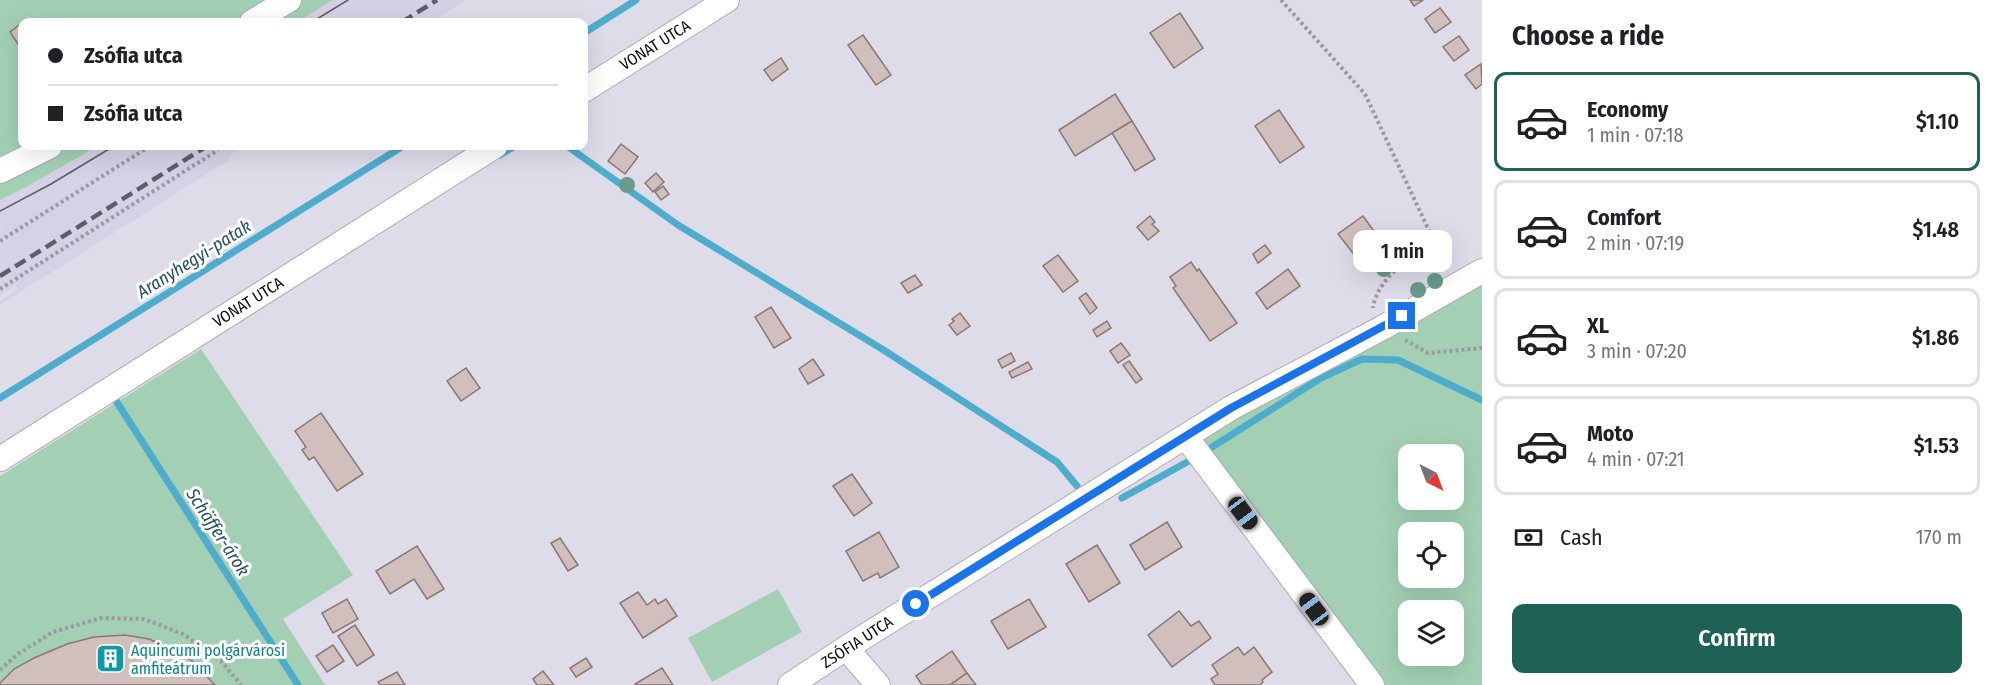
<!DOCTYPE html>
<meta charset="utf-8">
<style>
body{margin:0;font-family:"Fira Sans Condensed",sans-serif;background:#f2f2f2;color:#202124;height:100vh;display:flex;flex-direction:column;font-size:22px;white-space:nowrap}
*{box-sizing:border-box;margin:0}
p{font-size:20px;color:#757577}
.icon{flex:none;width:33px;height:33px;fill:none;stroke:currentColor;stroke-width:2;stroke-linecap:round;stroke-linejoin:round}
.map{position:relative;flex:1;overflow:hidden}
.side{display:flex;flex-direction:column;background:#fff;width:510px}
.side>*{flex:none}
.guide{position:absolute;left:18px;top:18px;width:570px;height:132px;border-radius:12px;box-shadow:0 6px 24px #0002;display:grid;align-content:center;height:132px;padding:0 30px;background:#fff}
.needle{width:39px;rotate:138deg}
.controls{position:absolute;left:1398px;top:444px;display:grid;gap:12px}
.controls a{display:grid;place-items:center;width:66px;height:66px;border-radius:12px;background:#fff;box-shadow:0 6px 24px #0002;font-size:30px}
.end{position:absolute;width:27px;height:27px;margin:-14px;border:8px solid #1a73e8;background:#fff;box-shadow:0 0 0 3px #fff}
.from{border-radius:50%}
.bubble{position:absolute;height:42px;border-radius:12px;background:#fff;box-shadow:0 6px 24px #0002;font-size:20px;font-weight:600;line-height:42px;text-align:center}
.car{position:absolute;width:18px;height:36px;margin:-18px -9px;border-radius:8px;box-shadow:0 0 4px 2px #0007;background:linear-gradient(#222 24%,#8ab4d8 0 40%,#222 0 76%,#8ab4d8 0 86%,#222 0)}
.guide b{display:flex;align-items:center;gap:21px;height:57px;font-size:22px}
.guide b+b{border-top:2px solid #e0e0e0}
.guide i{width:15px;height:15px;background:#202124}
ul{padding:0;list-style:none}
li{display:flex;align-items:center;gap:18px;height:99px;margin:0 12px 9px;padding:0 18px;border:3px solid #e0e0e0;border-radius:12px}
li div{flex:1}
li b{display:block;font-size:22px}
li em{font-style:normal;font-weight:600}
li.current{border-color:#1d6254}
li>.icon{width:54px;height:54px;stroke-width:1.5}
h2{padding:0 30px;font-size:27px;line-height:72px}
.pay{display:flex;align-items:center;gap:15px;height:66px;padding:0 30px;font-size:22px}
.pay p{margin-inline-start:auto}
.cta{display:flex;gap:12px;margin-top:auto;padding:12px 30px}
.cta a{flex:1;height:69px;border-radius:12px;background:#1d6254;color:#fff;font-size:24px;font-weight:600;line-height:69px;text-align:center}
main{display:flex;flex:1;min-height:0}
.map>svg:first-child{display:block}
</style>
<main>
<div class="map">
<svg width="1482" height="685" viewBox="0 0 1482 685">
<rect width="100%" height="100%" fill="#dfdcea"/>
<g fill="#d7d1e7">
<path d="M333 0H466L430 22H297Z"/>
<path d="M98 146H239L226 162 0 305V301L18 289 15 285 0 295V231L6 227 0 229V200L30 185Z"/>
</g>
<g fill="#a3d0b4" fill-rule="evenodd">
<path d="M0 0H333L297 22H22V146H98L30 185 0 200Z"/>
<path d="M1482 265V685H1372L1186 437ZM1408 454H1454V500H1408ZM1408 532H1454V578H1408ZM1408 610H1454V656H1408Z"/>
<path d="M201 349 353 575 283 619 325 685H0V476Z"/>
<path d="M778 589 802 632 712 682 688 638Z"/>
</g>
<g fill="none" stroke-linecap="round" stroke-linejoin="round">
<g stroke="#4eaccd" stroke-width="7">
<path d="M584 33 636 0"/>
<path d="M567 146 678 225 882 349 1057 462 1077 486"/>
<path d="M500 155 515 146"/>
<path d="M113 396 298 685"/>
<path d="M0 398 403 146"/>
<path d="M1209 449 1321 378 1362 359 1398 360 1482 400"/>
<path d="M1122 498 1189 461"/>
</g>
</g>
<g fill="#d0bfbc" stroke="#877874" stroke-width="1.5">
<path d="M1410 0H1423L1414 6Z"/>
<path d="M1440 8 1451 22 1435 33 1425 19Z"/>
<path d="M1180 13 1203 48 1174 68 1150 33Z"/>
<path d="M22 23V50L10 32Z"/>
<path d="M863 35 891 75 876 85 848 45Z"/>
<path d="M1459 36 1469 50 1454 61 1443 47Z"/>
<path d="M781 58 788 69 772 81 764 70Z"/>
<path d="M1481 64 1482 84 1476 89 1465 75Z"/>
<path d="M1115 94 1132 121 1075 156 1059 130Z"/>
<path d="M1279 110 1304 147 1280 163 1255 126Z"/>
<path d="M1132 121 1155 159 1135 171 1112 133Z"/>
<path d="M621 144 638 157 625 174 608 161Z"/>
<path d="M656 173 664 182 653 192 645 183Z"/>
<path d="M663 186 669 194 661 200 655 192Z"/>
<path d="M1150 216 1155 222 1152 224 1159 231 1148 240 1137 227Z"/>
<path d="M1363 216 1387 249 1363 266 1338 234Z"/>
<path d="M1265 245 1271 253 1258 263 1253 254Z"/>
<path d="M1058 255 1078 281 1063 292 1043 266Z"/>
<path d="M1191 262 1197 271 1199 269 1237 323 1210 341 1173 288 1176 286 1170 277Z"/>
<path d="M1288 269 1300 286 1267 309 1256 293Z"/>
<path d="M915 275 922 285 908 293 901 283Z"/>
<path d="M1086 293 1097 308 1090 314 1079 298Z"/>
<path d="M771 307 791 338 774 348 755 317Z"/>
<path d="M960 313 970 326 957 335 949 325 954 321 952 319Z"/>
<path d="M1107 321 1111 328 1097 337 1093 330Z"/>
<path d="M1121 343 1130 355 1118 363 1110 351Z"/>
<path d="M1011 353 1015 361 1002 368 998 360Z"/>
<path d="M813 359 824 375 808 384 799 369Z"/>
<path d="M1129 361 1142 379 1136 383 1123 365Z"/>
<path d="M1028 362 1032 369 1012 378 1009 372Z"/>
<path d="M466 368 480 388 461 401 447 381Z"/>
<path d="M321 413 363 474 337 491 314 457 309 460 302 450 306 447 295 431Z"/>
<path d="M852 474 872 503 854 516 833 486Z"/>
<path d="M1167 522 1182 547 1145 570 1130 545Z"/>
<path d="M879 532 899 567 880 578 878 573 863 581 846 551Z"/>
<path d="M560 538 578 565 568 571 551 543Z"/>
<path d="M1097 545 1120 583 1089 602 1066 564Z"/>
<path d="M417 546 444 589 427 599 414 579 390 594 376 571Z"/>
<path d="M638 592 647 605 655 599 658 604 666 599 677 616 643 638 620 603Z"/>
<path d="M347 599 358 619 333 633 322 613Z"/>
<path d="M1029 599 1046 627 1008 649 991 621Z"/>
<path d="M1179 611 1191 626 1199 621 1211 638 1172 667 1148 635Z"/>
<path d="M355 625 374 655 357 666 338 636Z"/>
<path d="M125 635 149 639 176 651 192 661 215 685H0V683L14 669 34 658 67 644 94 637Z"/>
<path d="M333 645 344 661 327 672 316 656Z"/>
<path d="M1238 647 1244 655 1254 647 1272 672 1262 680 1263 682 1260 685H1215L1211 679 1218 674 1212 665Z"/>
<path d="M952 651 967 673 950 685H922L916 676Z"/>
<path d="M586 658 592 667 576 677 570 668Z"/>
<path d="M662 668 673 685H635V684Z"/>
<path d="M543 671 554 685H537L533 679Z"/>
<path d="M397 672 405 685H380L378 682Z"/>
<path d="M967 673 976 685H950Z"/>
</g>
<g fill="none" stroke-linecap="round" stroke-linejoin="round">
<defs>
<g id="minor">
<path d="M252 22 289 0"/>
<path d="M584 90 727 0"/>
<path d="M0 171 50 146"/>
<path d="M1186 437 1372 685"/>
<path d="M0 459 495 146"/>
<path d="M846 648 878 685"/>
<path d="M790 685 846 648 1231 408 1382 328 1482 271"/>
</g>
</defs>
<use href="#minor" stroke="#ada9b7" stroke-width="26"/>
<g stroke="#9b99a3" stroke-width="4" stroke-dasharray="3 3" stroke-linecap="butt">
<path d="M1281 0 1365 94 1433 239C1411 258 1377 278 1373 308"/>
<path d="M0 241 150 146"/>
<path d="M0 289 218 150"/>
<path d="M1405 340 1428 353 1482 348"/>
<path d="M0 670 18 654 53 632 101 618 144 619 183 634 221 661 241 685"/>
</g>
<use href="#minor" stroke="#fff" stroke-width="24"/>
<g stroke="#5f5d65" stroke-width="1.5">
<path d="M312 22 348 0"/>
<path d="M0 211 51 184 114 146"/>
</g>
<g stroke="#5f5d65" stroke-width="4.5" stroke-dasharray="12 6" stroke-linecap="butt">
<path d="M402 22 437 0"/>
<path d="M0 276 207 146"/>
</g>
</g>
<g fill="#689b8b">
<circle cx="627" cy="185" r="8"/>
<circle cx="1384" cy="269" r="8"/>
<circle cx="1435" cy="281" r="8"/>
<circle cx="1418" cy="290" r="8"/>
</g>
<g fill="none" stroke-linecap="round" stroke-linejoin="round">
<path stroke="#1a73e8" stroke-width="8" d="M916 604 1231 408 1402 316"/>
</g>
<defs>
<symbol id="building-square" viewBox="-11 -11 22 22"><rect x="-9" y="-9" width="18" height="18" rx="4" fill="#0f9aa8" stroke="#fff"/><path d="M-4-6H4V6H1V3H-1V6H-4ZM-2.5-4.3h1.7v1.8h-1.7ZM.8-4.3h1.7v1.8H.8ZM-2.5-1h1.7V.8h-1.7ZM.8-1h1.7V.8H.8Z" fill="#fff"/></symbol>
</defs>
<g fill-rule="evenodd">
<use href="#building-square" x="94" y="642" width="33" height="33"/>
</g>
<g text-anchor="middle" dominant-baseline="central" stroke-width="6" stroke-linejoin="round" paint-order="stroke">
<g font-size="16" fill="#0d0c10" stroke="#fff">
<text transform="translate(655 45) rotate(-32)">VONAT UTCA</text>
<text transform="translate(248 302) rotate(-32)">VONAT UTCA</text>
<text transform="translate(857 642) rotate(-33)">ZSÓFIA UTCA</text>
</g>
<g font-size="16" fill="#0d838f" stroke="#fff" text-anchor="start">
<text x="131" y="650">Aquincumi polgárvárosi<tspan x="131" dy="18">amfiteátrum</tspan></text>
</g>
<g font-size="18" font-style="italic" fill="#27505f" stroke="#fff">
<text transform="translate(194 259) rotate(-32)">Aranyhegyi-patak</text>
<text transform="translate(218 532) rotate(57)">Schäffer-árok</text>
</g>
</g>
</svg>
<div class="controls">
<a><svg class="needle" viewBox="-14 -14 28 28"><path d="M0-13l5 13h-10z" fill="#e53935"/><path d="M0 13l5-13h-10z" fill="#757577"/></svg></a>
<a><svg class="icon" aria-label="locate" viewBox="0 0 24 24"><circle cx="12" cy="12" r="6"/><path d="M12 2v4M12 18v4M2 12h4M18 12h4"/></svg></a>
<a><svg class="icon" aria-label="layers" viewBox="0 0 24 24"><path d="M12 4l9 5-9 5-9-5zM3 14l9 5 9-5"/></svg></a>
</div>
<i class="end from" style="left:916px;top:604px"></i>
<i class="end" style="left:1402px;top:316px"></i>
<div class="bubble" style="left:1353px;top:230px;width:99px">1 min</div>
<i class="car" style="left:1243px;top:513px;rotate:143deg"></i>
<i class="car" style="left:1314px;top:609px;rotate:323deg"></i>
<div class="guide">
<b><i class="from"></i>Zsófia utca</b>
<b><i></i>Zsófia utca</b>
</div>
</div>
<section class="side">
<h2>Choose a ride</h2>
<ul>
<li class="current"><svg class="icon" aria-label="car" viewBox="0 0 24 24"><path d="M5 17H2v-5l4-1 3-4h7l3 4 3 1v5h-3M9 17h6M6 11h13"/><circle cx="7" cy="17" r="2"/><circle cx="17" cy="17" r="2"/></svg><div><b>Economy</b><p>1 min · 07:18</p></div><em>$1.10</em></li>
<li><svg class="icon" aria-label="car" viewBox="0 0 24 24"><path d="M5 17H2v-5l4-1 3-4h7l3 4 3 1v5h-3M9 17h6M6 11h13"/><circle cx="7" cy="17" r="2"/><circle cx="17" cy="17" r="2"/></svg><div><b>Comfort</b><p>2 min · 07:19</p></div><em>$1.48</em></li>
<li><svg class="icon" aria-label="car" viewBox="0 0 24 24"><path d="M5 17H2v-5l4-1 3-4h7l3 4 3 1v5h-3M9 17h6M6 11h13"/><circle cx="7" cy="17" r="2"/><circle cx="17" cy="17" r="2"/></svg><div><b>XL</b><p>3 min · 07:20</p></div><em>$1.86</em></li>
<li><svg class="icon" aria-label="car" viewBox="0 0 24 24"><path d="M5 17H2v-5l4-1 3-4h7l3 4 3 1v5h-3M9 17h6M6 11h13"/><circle cx="7" cy="17" r="2"/><circle cx="17" cy="17" r="2"/></svg><div><b>Moto</b><p>4 min · 07:21</p></div><em>$1.53</em></li>
</ul>
<div class="pay"><svg class="icon" aria-label="cash" viewBox="0 0 24 24"><path d="M3 7h18v10H3z"/><circle cx="12" cy="12" r="2"/></svg>Cash<p>170 m</p></div>
<div class="cta"><a>Confirm</a></div>
</section>
</main>
